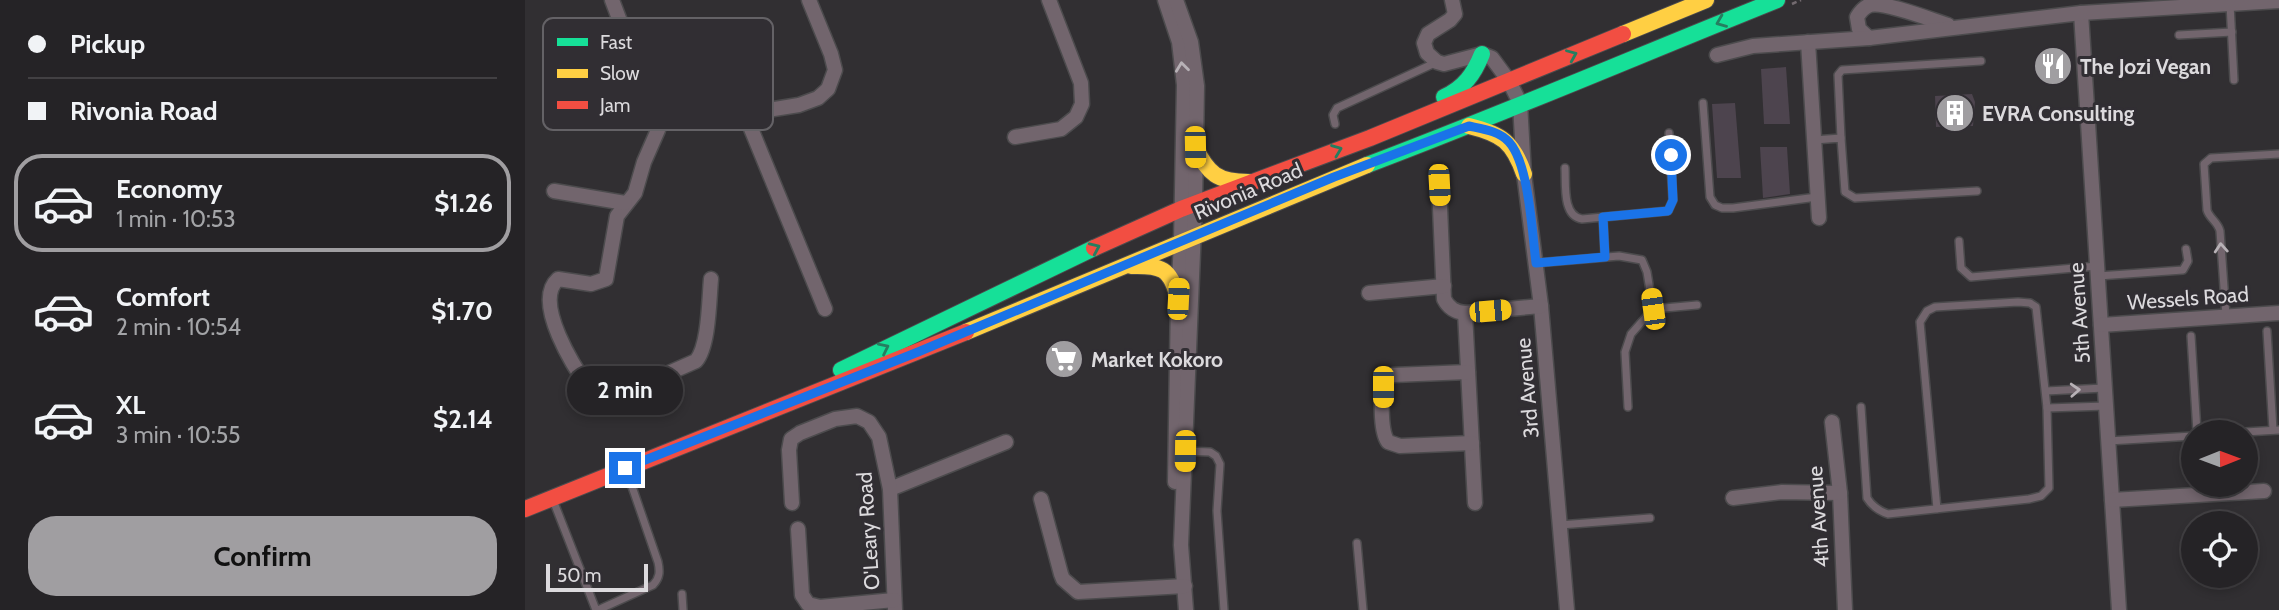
<!DOCTYPE html>
<meta charset="utf-8">
<style>
body{margin:0;font-family:Cabin,sans-serif;background:#2d2b2e;color:#f1f3f6;height:100vh;display:flex;flex-direction:column;font-size:26px;white-space:nowrap}
*{box-sizing:border-box;margin:0}
p{font-size:23px;color:#a3a4a7}
.icon{flex:none;width:38px;height:38px;fill:none;stroke:currentColor;stroke-width:2;stroke-linecap:round;stroke-linejoin:round}
.map{position:relative;flex:1;overflow:hidden}
.drawer{display:flex;flex-direction:column;background:#252326;width:525px}
.drawer>*{flex:none}
.top-card{display:grid;align-content:center;height:154px;padding:0 28px;background:#252326}
.needle{width:46px;rotate:89deg}
.buttons{position:absolute;left:1656px;top:420px;display:grid;gap:14px}
.buttons a{display:grid;place-items:center;width:77px;height:77px;border-radius:50%;background:#252326;box-shadow:0 4px 10px #0003,0 0 0 2px #424043;font-size:35px}
.scale{position:absolute;left:21px;bottom:18px;width:102px;box-sizing:border-box;padding-left:7px;border:4px solid #dcdadd;border-top:0;font-size:19px;line-height:24px;white-space:nowrap;color:#dcdadd;-webkit-text-stroke:5px #312e33;paint-order:stroke}
.end{position:absolute;width:32px;height:32px;margin:-16px;border:9px solid #1a73e8;background:#fff;box-shadow:0 0 0 4px #fff}
.from{border-radius:50%}
.bubble{position:absolute;height:49px;border-radius:24px;background:#252326;box-shadow:0 4px 10px #0003,0 0 0 2px #424043;font-size:23px;font-weight:800;line-height:49px;text-align:center}
.car{position:absolute;width:21px;height:42px;margin:-21px -10px;border-radius:9px;box-shadow:0 0 5px 2px #0007;background:linear-gradient(#f5c518 24%,#345 0 40%,#f5c518 0 76%,#345 0 86%,#f5c518 0)}
.top-card b{display:flex;align-items:center;gap:24px;height:66px;font-size:26px}
.top-card b+b{border-top:2px solid #424043}
.top-card i{width:18px;height:18px;background:#f1f3f6}
ul{padding:0;list-style:none}
li{display:flex;align-items:center;gap:21px;height:98px;margin:0 14px 10px;padding:0 14px;border:4px solid transparent;border-radius:28px}
li div{flex:1}
li b{display:block;font-size:26px}
li em{font-style:normal;font-weight:800}
li.selected{border-color:#a09ea1}
li>.icon{width:63px;height:63px;stroke-width:1.5}
.cta{display:flex;gap:14px;margin-top:auto;padding:14px 28px}
.cta a{flex:1;height:80px;border-radius:28px;background:#a09ea1;color:#111;font-size:28px;font-weight:800;line-height:80px;text-align:center}
main{display:flex;flex:1;min-height:0}
.map>svg:first-child{display:block}
</style>
<main>
<section class="drawer">
<div class="top-card">
<b><i class="from"></i>Pickup</b>
<b><i></i>Rivonia Road</b>
</div>
<ul>
<li class="selected"><svg class="icon" aria-label="car" viewBox="0 0 24 24"><path d="M5 17H2v-5l4-1 3-4h7l3 4 3 1v5h-3M9 17h6M6 11h13"/><circle cx="7" cy="17" r="2"/><circle cx="17" cy="17" r="2"/></svg><div><b>Economy</b><p>1 min · 10:53</p></div><em>$1.26</em></li>
<li><svg class="icon" aria-label="car" viewBox="0 0 24 24"><path d="M5 17H2v-5l4-1 3-4h7l3 4 3 1v5h-3M9 17h6M6 11h13"/><circle cx="7" cy="17" r="2"/><circle cx="17" cy="17" r="2"/></svg><div><b>Comfort</b><p>2 min · 10:54</p></div><em>$1.70</em></li>
<li><svg class="icon" aria-label="car" viewBox="0 0 24 24"><path d="M5 17H2v-5l4-1 3-4h7l3 4 3 1v5h-3M9 17h6M6 11h13"/><circle cx="7" cy="17" r="2"/><circle cx="17" cy="17" r="2"/></svg><div><b>XL</b><p>3 min · 10:55</p></div><em>$2.14</em></li>
</ul>
<div class="cta"><a>Confirm</a></div>
</section>
<div class="map">
<svg width="1754" height="610" viewBox="0 0 1754 610">
<rect width="100%" height="100%" fill="#312f32"/>
<g fill="#4d444e">
<path d="M1261 67 1265 124H1239L1236 69Z"/>
<path d="M1447 94 1450 102 1448 126 1411 127 1410 96Z"/>
<path d="M1210 103 1216 178H1192L1187 104Z"/>
<path d="M1235 147H1262L1265 194 1238 198Z"/>
</g>
<g fill="none" stroke-linecap="round" stroke-linejoin="round">
<defs>
<g id="lane">
<path d="M1705 4 1709 80"/>
<path d="M1654 35 1707 32"/>
<path d="M1178 103 1185 197 1190 205 1197 208H1208L1292 197"/>
<path d="M810 124 808 115 812 108 912 62"/>
<path d="M1316 138 1313 75 1317 70 1456 61"/>
<path d="M1289 140 1316 138 1320 192 1330 198 1452 191"/>
<path d="M1040 168C1041 184 1037 216 1057 219L1143 211 1148 200 1144 133"/>
<path d="M1078 217 1080 257"/>
<path d="M1434 241 1436 268 1446 277 1572 266"/>
<path d="M1011 263 1094 256 1117 260 1122 272 1128 309 1106 334 1100 352 1103 407"/>
<path d="M1573 276 1658 270 1663 261 1661 249"/>
<path d="M1128 309 1172 305"/>
<path d="M1701 316 1695 231C1693 222 1684 218 1682 210L1679 164 1686 158 1754 154"/>
<path d="M1742 331 1748 430"/>
<path d="M1666 336 1672 432"/>
<path d="M1521 391 1579 388"/>
<path d="M1336 407 1342 498C1347 506 1354 511 1363 514L1504 499 1516 496 1524 488 1522 408 1511 307 1505 303 1493 302 1410 307 1402 311 1395 322 1412 509"/>
<path d="M1522 408 1581 406"/>
<path d="M1720 432 1754 430"/>
<path d="M1583 441 1668 436"/>
<path d="M660 451 685 452 691 456 695 464 692 511 699 610"/>
<path d="M28 500 71 610"/>
<path d="M1035 525 1125 518"/>
<path d="M832 543 838 610"/>
<path d="M157 594 158 610"/>
<path d="M73 610 128 585C135 578 135 571 133 562L102 472"/>
</g>
<g id="street">
<path d="M87 0 123 95 133 130 119 162 110 193 92 216 81 279 66 284 33 279C7 302 50 369 66 391L74 394 94 395 171 361C184 346 184 300 186 279"/>
<path d="M640 0 654 42 659 85 656 242 653 299 650 482"/>
<path d="M651 0 666 42 672 86 670 204 656 545 661 610"/>
<path d="M927 0 930 14 925 20 903 34 899 43 902 53 912 62 919 64 957 54 967 58 984 81 995 103 999 174 1016 306 1042 610"/>
<path d="M1556 13 1594 610"/>
<path d="M1344 38 1334 29 1332 17C1335 12 1339 7 1345 5 1359 1 1407 20 1423 25"/>
<path d="M1283 42 1294 218"/>
<path d="M1192 55 1228 46 1344 38 1556 13 1754 1"/>
<path d="M220 114 300 309"/>
<path d="M175 121 274 105 293 98 303 89 310 70 306 54 284 0"/>
<path d="M490 137 536 129 551 117 557 104 556 83 524 0"/>
<path d="M914 185 919 299C924 309 931 312 940 313L1016 306"/>
<path d="M29 191 100 203"/>
<path d="M844 293 919 286"/>
<path d="M940 313 950 503"/>
<path d="M1576 325 1754 313"/>
<path d="M943 372 868 375 861 378C855 390 855 431 863 442L875 446 947 443"/>
<path d="M1307 422 1315 493 1320 610"/>
<path d="M365 489 481 442"/>
<path d="M1208 498 1257 492 1315 493"/>
<path d="M516 499 536 574 538 579 553 592 660 586"/>
<path d="M1587 500 1739 491"/>
<path d="M267 503 264 450 266 439 275 433 310 419 332 416 344 422 354 437 365 489 370 610"/>
<path d="M273 529 277 595 283 604 295 607 369 600"/>
</g>
<g id="fast">
<path d="M919 97C939 88 949 74 957 54"/>
<path d="M842 165C980 113 1115 55 1252 0"/>
<path d="M316 370 569 248"/>
</g>
<g id="slow">
<path d="M1098 34 1181 0"/>
<path d="M944 126C977 134 988 142 999 174"/>
<path d="M670 147C683 174 693 182 723 182"/>
<path d="M606 266C636 265 646 268 653 299"/>
<path d="M441 332 842 165"/>
</g>
<g id="jam">
<path d="M569 248 656 209 845 138 1098 34"/>
<path d="M0 509 441 332"/>
</g>
</defs>
<use href="#lane" stroke="#4c4b4d" stroke-width="10"/>
<use href="#street" stroke="#4c4b4d" stroke-width="17"/>
<use href="#fast" stroke="#4c4b4d" stroke-width="18"/>
<use href="#slow" stroke="#4c4b4d" stroke-width="18"/>
<use href="#jam" stroke="#4c4b4d" stroke-width="18"/>
<path stroke="#726a6f" stroke-width="2.5" stroke-dasharray="5 3.5" stroke-linecap="butt" d="M1267 4 1276 0"/>
<use href="#lane" stroke="#72656d" stroke-width="7"/>
<use href="#street" stroke="#72656d" stroke-width="14"/>
<use href="#fast" stroke="#16e098" stroke-width="16"/>
<use href="#slow" stroke="#ffcf43" stroke-width="16"/>
<use href="#jam" stroke="#f24e42" stroke-width="16"/>
</g>
<defs><path id="oneway-chevron" d="M-2-3.5L2.5 0L-2 3.5" fill="none" stroke-width="1.6" stroke-linecap="round" stroke-linejoin="round" transform="scale(1.75)"/></defs>
<g stroke="#257e60">
<use href="#oneway-chevron" transform="translate(1196 22) rotate(158)"/>
<use href="#oneway-chevron" transform="translate(1047 55) rotate(-23)"/>
<use href="#oneway-chevron" transform="translate(812 150) rotate(-21)"/>
<use href="#oneway-chevron" transform="translate(570 248) rotate(-24)"/>
<use href="#oneway-chevron" transform="translate(359 348) rotate(-26)"/>
</g>
<g stroke="#b7b1b6">
<use href="#oneway-chevron" transform="translate(657 67) rotate(-97)"/>
<use href="#oneway-chevron" transform="translate(1696 248) rotate(-94)"/>
<use href="#oneway-chevron" transform="translate(1550 390) rotate(-3)"/>
</g>
<g fill="none" stroke-linecap="round" stroke-linejoin="round">
<path stroke="#1a73e8" stroke-width="9" d="M100 468 393 352 809 177 944 126C958 129 974 131 984 142 1004 164 1007 232 1011 263L1080 257 1078 217 1143 211 1148 200 1146 155"/>
</g>
<defs>
<symbol id="restaurant-disc" viewBox="-11 -11 22 22"><circle r="9.5" fill="#a09ea1" stroke="#312e33"/><path d="M-5-6h1v4h1v-4h1v4h1v-4h1v5L-1.5 .5V6h-2V.5L-5-1ZM5-6V6H3V1.5H1.5Q1.5-4 5-6Z" fill="#fff"/></symbol>
<symbol id="building-disc" viewBox="-11 -11 22 22"><circle r="9.5" fill="#a09ea1" stroke="#312e33"/><path d="M-4-6H4V6H1V3H-1V6H-4ZM-2.5-4.3h1.7v1.8h-1.7ZM.8-4.3h1.7v1.8H.8ZM-2.5-1h1.7V.8h-1.7ZM.8-1h1.7V.8H.8Z" fill="#fff"/></symbol>
<symbol id="supermarket-disc" viewBox="-11 -11 22 22"><circle r="9.5" fill="#a09ea1" stroke="#312e33"/><path d="M-6-5.5h2.5l.6 2H6L4.5 2H-2.5L-4.4-4H-6ZM-1.5 3.2a1.3 1.3 0 1 0 .1 0ZM3 3.2a1.3 1.3 0 1 0 .1 0Z" fill="#fff"/></symbol>
</defs>
<g fill-rule="evenodd">
<use href="#restaurant-disc" x="1506" y="44" width="44" height="44"/>
<use href="#building-disc" x="1408" y="91" width="44" height="44"/>
<use href="#supermarket-disc" x="517" y="337" width="44" height="44"/>
</g>
<g text-anchor="middle" dominant-baseline="central" stroke-width="6" stroke-linejoin="round" paint-order="stroke">
<g font-size="21" font-weight="bold" fill="#dcdadd" stroke="#312e33" text-anchor="start">
<text x="1555" y="66">The Jozi Vegan</text>
<text x="1457" y="113">EVRA Consulting</text>
<text x="566" y="359">Market Kokoro</text>
</g>
<g font-size="21" fill="#dcdadd" stroke="#312e33">
<text transform="translate(723 191) rotate(-23)">Rivonia Road</text>
<text transform="translate(1663 298) rotate(-4)">Wessels Road</text>
<text transform="translate(1554 313) rotate(-94)">5th Avenue</text>
<text transform="translate(1002 388) rotate(-95)">3rd Avenue</text>
<text transform="translate(1293 517) rotate(-94)">4th Avenue</text>
<text transform="translate(343 531) rotate(-94)">O'Leary Road</text>
</g>
</g>
<rect x="18" y="18" width="230" height="112" rx="10" fill="#312e33" stroke="#646266" stroke-width="2"/>
<rect x="32" y="38" width="31" height="8" fill="#16e098"/>
<rect x="32" y="69" width="31" height="9" fill="#ffcf43"/>
<rect x="32" y="101" width="31" height="8" fill="#f24e42"/>
<g font-size="19" fill="#dcdadd">
<text x="75" y="49">Fast</text>
<text x="75" y="80">Slow</text>
<text x="75" y="112">Jam</text>
</g>
</svg>
<div class="buttons">
<a><svg class="needle" viewBox="-14 -14 28 28"><path d="M0-13l5 13h-10z" fill="#e53935"/><path d="M0 13l5-13h-10z" fill="#a3a4a7"/></svg></a>
<a><svg class="icon" aria-label="locate" viewBox="0 0 24 24"><circle cx="12" cy="12" r="6"/><path d="M12 2v4M12 18v4M2 12h4M18 12h4"/></svg></a>
</div>
<div class="scale">50 m</div>
<i class="end from" style="left:1146px;top:155px"></i>
<i class="end" style="left:100px;top:468px"></i>
<div class="bubble" style="left:42px;top:366px;width:116px">2 min</div>
<i class="car" style="left:670px;top:147px;rotate:179deg"></i>
<i class="car" style="left:914px;top:185px;rotate:177deg"></i>
<i class="car" style="left:653px;top:299px;rotate:3deg"></i>
<i class="car" style="left:1128px;top:309px;rotate:352deg"></i>
<i class="car" style="left:965px;top:311px;rotate:85deg"></i>
<i class="car" style="left:858px;top:387px;rotate:180deg"></i>
<i class="car" style="left:660px;top:451px;rotate:181deg"></i>
</div>
</main>
